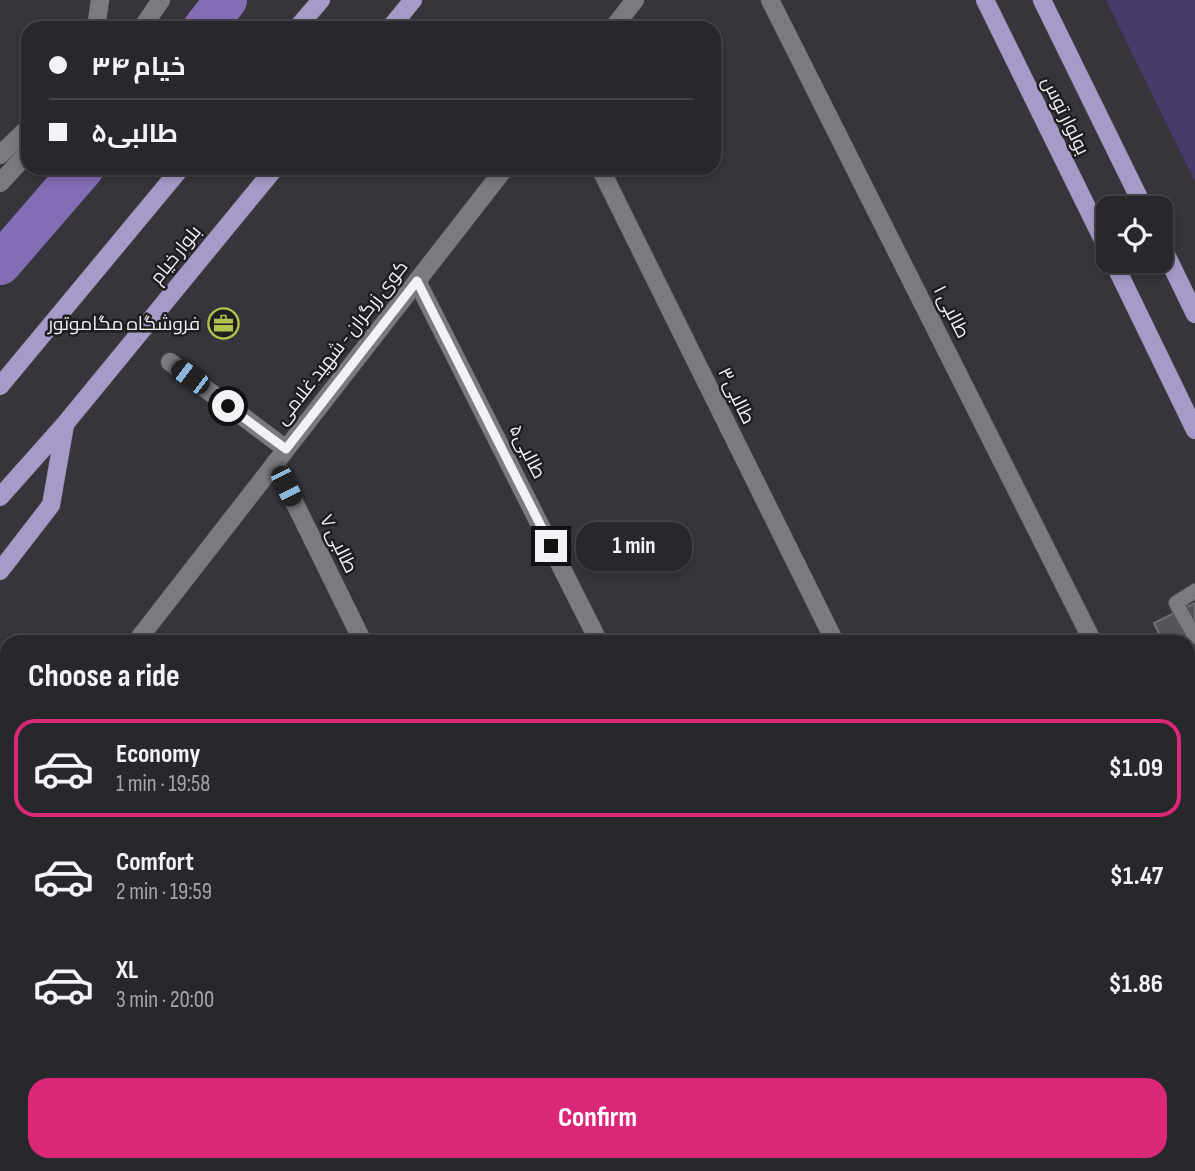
<!DOCTYPE html>
<meta charset="utf-8">
<style>
body{margin:0;font-family:"Sofia Sans Condensed",Cairo,sans-serif;background:#343438;color:#f1f3f6;height:100vh;display:flex;flex-direction:column;font-size:26px;white-space:nowrap}
*{box-sizing:border-box;margin:0}
p{font-size:23px;color:#a5a6a9}
.icon{flex:none;width:38px;height:38px;fill:none;stroke:currentColor;stroke-width:2;stroke-linecap:round;stroke-linejoin:round}
.map{position:relative;flex:1;overflow:hidden}
.sheet{position:absolute;left:0px;top:635px;width:1195px;height:537px;display:flex;flex-direction:column;background:#28282c;border-radius:21px 21px 0 0;box-shadow:0 4px 10px #0003,0 0 0 2px #444448}
.sheet>*{flex:none}
.hud{position:absolute;left:21px;top:21px;width:700px;height:154px;border-radius:21px;box-shadow:0 4px 10px #0003,0 0 0 2px #444448;display:grid;align-content:center;height:154px;padding:0 28px;background:#28282c}
.fabs{position:absolute;left:1096px;top:196px;display:grid;gap:14px}
.fabs a{display:grid;place-items:center;width:77px;height:77px;border-radius:14px;background:#28282c;box-shadow:0 4px 10px #0003,0 0 0 2px #444448;font-size:35px}
.end{position:absolute;width:32px;height:32px;margin:-16px;border:9px solid #f2f1f5;background:#111;box-shadow:0 0 0 4px #111}
.from{border-radius:50%}
.bubble{position:absolute;height:49px;border-radius:21px;background:#28282c;box-shadow:0 4px 10px #0003,0 0 0 2px #444448;font-size:23px;font-weight:700;line-height:49px;text-align:center}
.car{position:absolute;width:21px;height:42px;margin:-21px -10px;border-radius:9px;box-shadow:0 0 5px 2px #0007;background:linear-gradient(#222 24%,#8ab4d8 0 40%,#222 0 76%,#8ab4d8 0 86%,#222 0)}
.hud b{display:flex;align-items:center;gap:24px;height:66px;font-size:26px}
.hud b+b{border-top:2px solid #444448}
.hud i{width:18px;height:18px;background:#f1f3f6}
ul{padding:0;list-style:none}
li{display:flex;align-items:center;gap:21px;height:98px;margin:0 14px 10px;padding:0 14px;border:4px solid transparent;border-radius:21px}
li div{flex:1}
li b{display:block;font-size:26px}
li em{font-style:normal;font-weight:700}
li.selected{border-color:#db2777}
li>.icon{width:63px;height:63px;stroke-width:1.5}
h2{padding:0 28px;font-size:32px;line-height:84px}
.primary-button{display:flex;gap:14px;margin-top:auto;padding:14px 28px}
.primary-button a{flex:1;height:80px;border-radius:21px;background:#db2777;color:#fff;font-size:28px;font-weight:700;line-height:80px;text-align:center}
.map>svg:first-child{display:block}
</style>
<div class="map">
<svg width="1195" height="1171" viewBox="0 0 1195 1171">
<rect width="100%" height="100%" fill="#36353b"/>
<path fill="#483a6a" d="M1106 0H1195V182Z"/>
<g fill="none" stroke-linecap="round" stroke-linejoin="round">
<g stroke="#836eb6" stroke-width="42">
<path d="M204 28 226 0"/>
<path d="M0 264 83 168"/>
</g>
</g>
<path fill="#56545b" stroke="#727077" stroke-width="2" d="M1195 603V640L1188 643 1163 642 1154 623Z"/>
<g fill="none" stroke-linecap="round" stroke-linejoin="round">
<defs>
<path id="service" d="M1195 591 1176 603 1195 637"/>
<g id="pedestrian">
<path d="M142 28 161 0"/>
<path d="M0 183 28 153"/>
</g>
<g id="minor">
<path d="M770 0 1093 642"/>
<path d="M96 28 100 0"/>
<path d="M613 28 635 0"/>
<path d="M0 155 28 128"/>
<path d="M600 168 835 642"/>
<path d="M417 281 599 642"/>
<path d="M170 362 286 449"/>
<path d="M275 463 363 642"/>
<path d="M136 642 505 168"/>
<path d="M1188 831 1195 845"/>
<path d="M0 839 7 829"/>
<path d="M0 867 2 878 0 882"/>
<path d="M0 1115 7 1139"/>
<path d="M15 1166 16 1171"/>
<path d="M151 1166 154 1171"/>
<path d="M391 1166 394 1171"/>
<path d="M619 1166 621 1171"/>
<path d="M860 1166 863 1171"/>
<path d="M1093 1166 1096 1171"/>
</g>
<g id="tertiary">
<path d="M1188 858 1195 855"/>
<path d="M543 1171 555 1166"/>
</g>
<g id="primary">
<path d="M985 0 1108 250"/>
<path d="M1042 0 1144 208"/>
<path d="M297 28 321 0"/>
<path d="M390 28 413 0"/>
<path d="M1160 242 1195 314"/>
<path d="M1113 261 1195 430"/>
<path d="M0 386 181 168"/>
<path d="M0 497 65 424 275 168"/>
<path d="M0 571 51 505 65 425"/>
</g>
</defs>
<use href="#service" stroke="#555359" stroke-width="16"/>
<use href="#pedestrian" stroke="#555359" stroke-width="19"/>
<use href="#minor" stroke="#555359" stroke-width="19"/>
<use href="#tertiary" stroke="#555359" stroke-width="19"/>
<use href="#primary" stroke="#555359" stroke-width="19"/>
<use href="#service" stroke="#7b7a81" stroke-width="14"/>
<use href="#pedestrian" stroke="#7b7a81" stroke-width="18"/>
<use href="#minor" stroke="#7b7a81" stroke-width="18"/>
<use href="#tertiary" stroke="#7b7a81" stroke-width="18"/>
<use href="#primary" stroke="#a69bc8" stroke-width="18"/>
</g>
<g fill="none" stroke-linecap="round" stroke-linejoin="round">
<path stroke="#f2f1f5" stroke-width="9" d="M228 406 286 449 417 281 551 546"/>
</g>
<defs>
<symbol id="office-ring" viewBox="-11 -11 22 22"><circle r="9.5" fill="#1e1d20" stroke="#b3c24b" stroke-width="1.5"/><path d="M-6-3h4V-5.5h4V-3h4V5H-6ZM-1-4.5V-3h2v-1.5ZM-6 0V1H6V0Z" fill="#b3c24b"/></symbol>
</defs>
<g fill-rule="evenodd">
<use href="#office-ring" x="206" y="306" width="35" height="35"/>
</g>
<g text-anchor="middle" dominant-baseline="central" stroke-width="5" stroke-linejoin="round" paint-order="stroke">
<g font-size="19" fill="#f2f1f5" stroke="#1e1d20">
<text transform="translate(1065 116) rotate(64)">بولوار توس</text>
<text transform="translate(176 255) rotate(-51)">بلوار خیام</text>
<text transform="translate(951 312) rotate(63)">طالبی ۱</text>
<text transform="translate(342 343) rotate(-52)">کوی زرگران - شهید غلامی</text>
<text transform="translate(736 396) rotate(64)">طالبی۳</text>
<text transform="translate(527 452) rotate(63)">طالبی۵</text>
<text transform="translate(338 544) rotate(64)">طالبی ۷</text>
</g>
<g font-size="19" fill="#f2f1f5" stroke="#1e1d20" text-anchor="end">
<text x="200" y="324">فروشگاه مگاموتور</text>
</g>
</g>
</svg>
<div class="fabs">
<a><svg class="icon" aria-label="locate" viewBox="0 0 24 24"><circle cx="12" cy="12" r="6"/><path d="M12 2v4M12 18v4M2 12h4M18 12h4"/></svg></a>
</div>
<i class="end from" style="left:228px;top:406px"></i>
<i class="end" style="left:551px;top:546px"></i>
<div class="bubble" style="left:576px;top:522px;width:116px">1 min</div>
<i class="car" style="left:190px;top:377px;rotate:307deg"></i>
<i class="car" style="left:286px;top:486px;rotate:154deg"></i>
<div class="hud">
<b><i class="from"></i>خیام ۳۴</b>
<b><i></i>طالبی۵</b>
</div>
<section class="sheet">
<h2>Choose a ride</h2>
<ul>
<li class="selected"><svg class="icon" aria-label="car" viewBox="0 0 24 24"><path d="M5 17H2v-5l4-1 3-4h7l3 4 3 1v5h-3M9 17h6M6 11h13"/><circle cx="7" cy="17" r="2"/><circle cx="17" cy="17" r="2"/></svg><div><b>Economy</b><p>1 min · 19:58</p></div><em>$1.09</em></li>
<li><svg class="icon" aria-label="car" viewBox="0 0 24 24"><path d="M5 17H2v-5l4-1 3-4h7l3 4 3 1v5h-3M9 17h6M6 11h13"/><circle cx="7" cy="17" r="2"/><circle cx="17" cy="17" r="2"/></svg><div><b>Comfort</b><p>2 min · 19:59</p></div><em>$1.47</em></li>
<li><svg class="icon" aria-label="car" viewBox="0 0 24 24"><path d="M5 17H2v-5l4-1 3-4h7l3 4 3 1v5h-3M9 17h6M6 11h13"/><circle cx="7" cy="17" r="2"/><circle cx="17" cy="17" r="2"/></svg><div><b>XL</b><p>3 min · 20:00</p></div><em>$1.86</em></li>
</ul>
<div class="primary-button"><a>Confirm</a></div>
</section>
</div>
